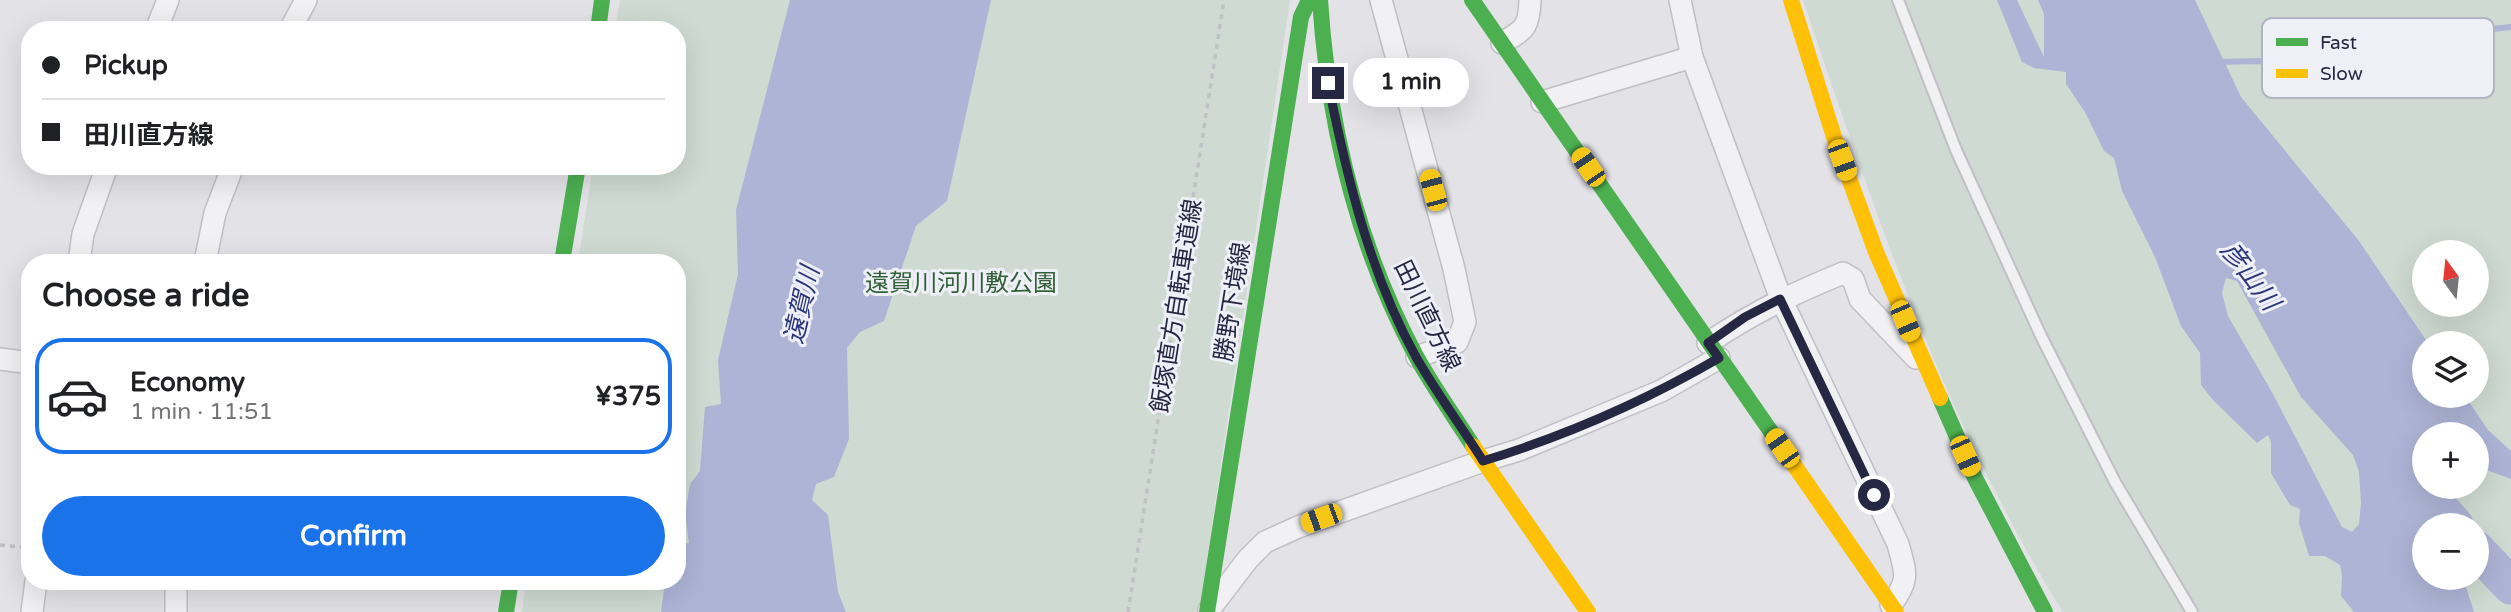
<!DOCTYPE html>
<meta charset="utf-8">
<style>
body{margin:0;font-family:"Varela Round","Noto Sans JP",sans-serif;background:#f6f6f6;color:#202124;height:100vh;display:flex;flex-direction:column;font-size:26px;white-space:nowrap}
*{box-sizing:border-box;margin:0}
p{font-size:23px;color:#757577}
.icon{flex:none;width:38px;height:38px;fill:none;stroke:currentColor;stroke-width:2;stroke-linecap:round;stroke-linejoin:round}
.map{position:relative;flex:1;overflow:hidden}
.sheet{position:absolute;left:21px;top:254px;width:665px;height:336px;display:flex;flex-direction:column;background:#fff;border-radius:28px;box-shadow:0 7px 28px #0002}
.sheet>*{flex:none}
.hud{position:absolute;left:21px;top:21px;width:665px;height:154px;border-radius:28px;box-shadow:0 7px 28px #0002;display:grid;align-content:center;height:154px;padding:0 21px;background:#fff}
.needle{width:46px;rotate:345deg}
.buttons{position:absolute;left:2412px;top:240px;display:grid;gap:14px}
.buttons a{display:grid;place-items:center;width:77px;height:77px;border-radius:50%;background:#fff;box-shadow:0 7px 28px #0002;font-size:35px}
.end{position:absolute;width:32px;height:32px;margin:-16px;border:9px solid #262843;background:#fff;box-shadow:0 0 0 4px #fff}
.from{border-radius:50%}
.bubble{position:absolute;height:49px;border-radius:24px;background:#fff;box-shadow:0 7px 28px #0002;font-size:23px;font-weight:700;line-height:49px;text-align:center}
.car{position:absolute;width:21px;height:42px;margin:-21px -10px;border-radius:9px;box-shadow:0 0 5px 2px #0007;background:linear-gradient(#f5c518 24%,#345 0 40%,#f5c518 0 76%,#345 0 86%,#f5c518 0)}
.hud b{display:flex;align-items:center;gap:24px;height:66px;font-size:26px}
.hud b+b{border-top:2px solid #e0e0e0}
.hud i{width:18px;height:18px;background:#202124}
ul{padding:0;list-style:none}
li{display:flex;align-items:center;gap:21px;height:116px;margin:0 14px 10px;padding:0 7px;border:4px solid #e0e0e0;border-radius:28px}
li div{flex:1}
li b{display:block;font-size:26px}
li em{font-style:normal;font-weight:700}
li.selected{border-color:#1a73e8}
li>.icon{width:63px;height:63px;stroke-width:1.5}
h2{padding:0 21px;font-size:32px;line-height:84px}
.action{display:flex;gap:14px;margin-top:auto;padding:14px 21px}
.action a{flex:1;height:80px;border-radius:42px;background:#1a73e8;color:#fff;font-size:28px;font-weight:700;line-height:80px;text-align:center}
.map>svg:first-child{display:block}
</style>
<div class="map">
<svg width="2511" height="612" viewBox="0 0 2511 612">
<rect width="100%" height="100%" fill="#e2e2e7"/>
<g fill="#cfdbd2" fill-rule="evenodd">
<path d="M620 0H1290L1199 612H522L526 581H677V262H578L593 166H677V30H615Z"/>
<path d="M1803 0H2511V612H2063C1945 423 1874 210 1803 0ZM2424 252H2476V304H2424ZM2424 343H2476V396H2424ZM2424 434H2476V486H2424ZM2424 525H2476V578H2424Z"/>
</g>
<g fill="#aeb4d6" fill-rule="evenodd">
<path d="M790 0H991L947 201 916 226 884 321 860 332 847 348 849 439 834 477 816 484 812 500 828 515 838 592 846 612H661L665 581H677V545L689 543 685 514 690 484 700 471 705 407 721 404 718 360 738 274 736 210Z"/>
<path d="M1997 0H2017L2044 57V14L2038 0H2195L2241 97 2359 241 2428 343H2424V396H2465L2488 430 2511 451V479L2476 466V434H2424V486L2443 487 2450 525H2424V578H2463L2474 612H2354L2341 596 2342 576 2340 565 2325 556H2309L2299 523 2300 509 2290 505 2271 473V442L2268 435 2257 443 2213 400 2201 385 2200 353 2181 326 2155 257 2122 191 2114 158 2104 151 2085 112 2066 84V72L2034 68 2022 62ZM2226 278 2237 281 2301 397 2353 455 2359 472 2361 503 2359 524 2352 532 2342 527 2273 394 2228 316 2222 293Z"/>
</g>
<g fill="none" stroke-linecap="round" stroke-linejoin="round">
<path stroke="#aeb4d6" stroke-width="6" d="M2218 62 2259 61 2304 75 2327 76 2389 58 2413 47 2474 31 2511 27"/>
<g stroke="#aeb4d6" stroke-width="37">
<path d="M2416 481 2455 525"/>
<path d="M2476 549 2511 586"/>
</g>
<defs>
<path id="lane" d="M1898 0 1956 150 2041 336 2115 482 2192 612"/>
<g id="street">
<path d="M1381 0 1454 269 1465 322 1457 342 1417 357"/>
<path d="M1680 0 1692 57 1781 299 1898 544C1906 574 1910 579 1891 605"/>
<path d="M156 30 168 0"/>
<path d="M290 30 306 0"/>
<path d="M1502 43C1525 29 1529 28 1530 0"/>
<path d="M1542 102 1692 57"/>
<path d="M79 262 83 234 107 166"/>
<path d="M205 262 215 213 233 166"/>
<path d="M1708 343C1754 312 1792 294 1843 273L1853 279 1860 299 1916 358"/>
<path d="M0 359 30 363"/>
<path d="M1209 610 1248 559 1265 542 1298 527 1483 461 1519 450 1661 391 1719 358"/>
<path d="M32 612 36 581"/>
<path d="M176 612V581"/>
</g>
</defs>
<use href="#lane" stroke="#bfbfc5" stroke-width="14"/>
<use href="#street" stroke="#bfbfc5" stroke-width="24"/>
<g stroke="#c0c1c7" stroke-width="3.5" stroke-dasharray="5 5" stroke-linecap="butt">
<path d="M0 545 30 548"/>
<path d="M1128 612 1224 0"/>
</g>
<use href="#lane" stroke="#f1f1f4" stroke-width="10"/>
<use href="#street" stroke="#f1f1f4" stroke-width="21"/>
<g stroke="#4caf50" stroke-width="16">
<path d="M1320 0C1328 124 1357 246 1416 356 1433 387 1454 416 1473 446"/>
<path d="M1472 0 1794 465"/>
<path d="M598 30 602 0"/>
<path d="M562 262 578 166"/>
<path d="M1940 398 1975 478 2045 612"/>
<path d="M506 612 511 581"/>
<path d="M1207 612 1301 17 1309 0"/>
</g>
<g stroke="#ffc107" stroke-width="16">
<path d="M1791 0 1834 137 1876 252 1940 398"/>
<path d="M1473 446 1588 612"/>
<path d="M1794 465 1896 612"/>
</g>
</g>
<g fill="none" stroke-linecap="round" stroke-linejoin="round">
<path stroke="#262843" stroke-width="9" d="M1328 83C1347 177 1369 272 1416 357 1436 392 1461 426 1483 461 1565 436 1645 401 1719 358L1708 343 1745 317 1780 299 1874 495"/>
</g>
<g text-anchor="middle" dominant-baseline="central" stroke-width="6" stroke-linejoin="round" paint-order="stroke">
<g font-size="24" fill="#326038" stroke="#eff0f7">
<text x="961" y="283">遠賀川河川敷公園</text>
</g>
<g font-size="24" fill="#262843" stroke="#eff0f7">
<text transform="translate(1233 302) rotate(-81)">勝野下境線</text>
<text transform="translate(1177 306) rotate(-81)">飯塚直方自転車道線</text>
<text transform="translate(1427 316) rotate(64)">田川直方線</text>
</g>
<g font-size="26" font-style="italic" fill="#2c367b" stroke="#eff0f7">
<text transform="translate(2250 276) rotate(53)">彦山川</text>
<text transform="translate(802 305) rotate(-77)">遠賀川</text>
</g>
</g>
<rect x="2262" y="18" width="232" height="80" rx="10" fill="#eff0f7" stroke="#b3b4c1" stroke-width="2"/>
<rect x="2276" y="38" width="32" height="8" fill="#4caf50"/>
<rect x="2276" y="69" width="32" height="9" fill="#ffc107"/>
<g font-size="19" fill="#262843">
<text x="2320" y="49">Fast</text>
<text x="2320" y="80">Slow</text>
</g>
</svg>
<div class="buttons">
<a><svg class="needle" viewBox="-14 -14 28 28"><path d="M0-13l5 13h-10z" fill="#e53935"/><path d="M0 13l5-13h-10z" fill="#757577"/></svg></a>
<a><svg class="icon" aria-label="layers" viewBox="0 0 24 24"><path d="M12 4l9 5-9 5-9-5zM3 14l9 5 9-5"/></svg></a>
<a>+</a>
<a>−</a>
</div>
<i class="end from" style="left:1874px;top:495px"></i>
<i class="end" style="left:1328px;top:83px"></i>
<div class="bubble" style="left:1353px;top:58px;width:116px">1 min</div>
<i class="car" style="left:1842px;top:160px;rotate:160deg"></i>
<i class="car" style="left:1588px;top:167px;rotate:326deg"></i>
<i class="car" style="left:1433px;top:190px;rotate:345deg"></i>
<i class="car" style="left:1905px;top:321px;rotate:157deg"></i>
<i class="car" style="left:1782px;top:448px;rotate:325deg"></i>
<i class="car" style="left:1965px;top:456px;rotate:156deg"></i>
<i class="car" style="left:1321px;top:518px;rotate:250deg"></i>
<div class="hud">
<b><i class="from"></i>Pickup</b>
<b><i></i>田川直方線</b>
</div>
<section class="sheet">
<h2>Choose a ride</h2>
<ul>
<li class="selected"><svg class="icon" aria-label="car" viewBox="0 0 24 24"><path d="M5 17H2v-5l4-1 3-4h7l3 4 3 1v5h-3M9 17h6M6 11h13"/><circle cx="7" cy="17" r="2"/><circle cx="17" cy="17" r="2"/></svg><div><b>Economy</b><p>1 min · 11:51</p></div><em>¥375</em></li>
</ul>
<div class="action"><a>Confirm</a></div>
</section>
</div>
